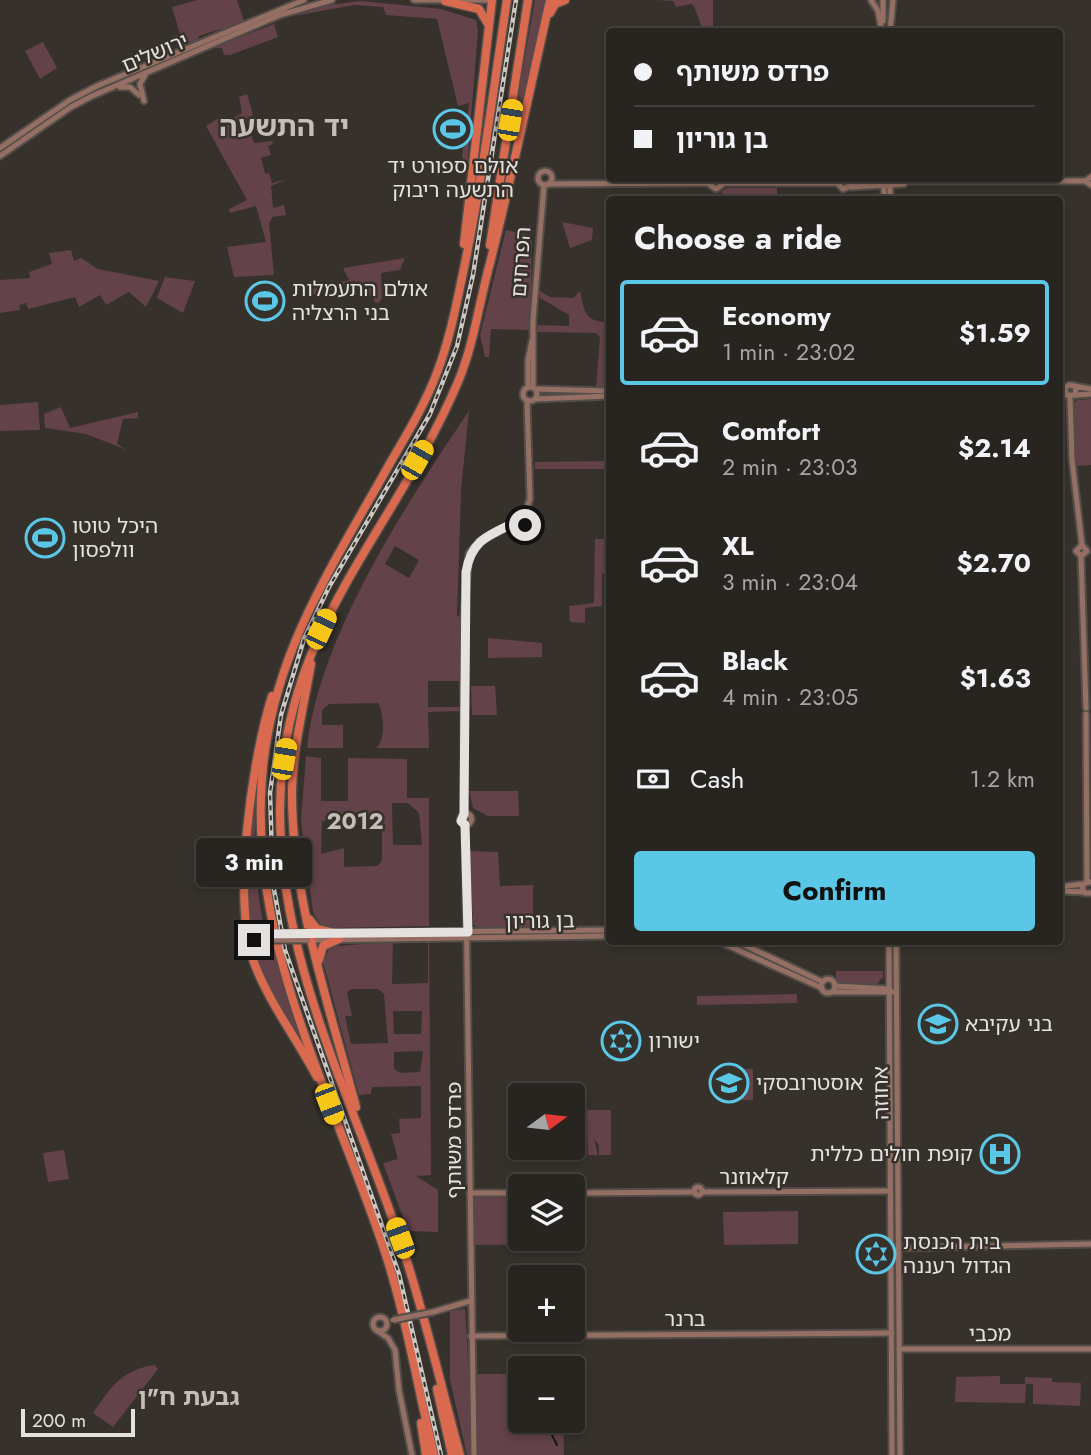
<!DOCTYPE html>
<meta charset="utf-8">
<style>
body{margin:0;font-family:Jost,"Noto Sans Hebrew",sans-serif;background:#302d29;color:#f1f3f6;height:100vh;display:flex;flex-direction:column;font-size:26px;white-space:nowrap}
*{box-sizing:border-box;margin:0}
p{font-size:23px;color:#a5a5a5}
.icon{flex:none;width:38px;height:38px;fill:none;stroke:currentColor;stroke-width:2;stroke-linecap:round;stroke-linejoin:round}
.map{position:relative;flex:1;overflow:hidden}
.drawer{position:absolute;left:606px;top:196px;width:457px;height:749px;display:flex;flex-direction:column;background:#282520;border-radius:7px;box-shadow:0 4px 10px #0003,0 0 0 2px #44423e}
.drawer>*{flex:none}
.top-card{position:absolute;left:606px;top:28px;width:457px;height:154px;border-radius:7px;box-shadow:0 4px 10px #0003,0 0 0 2px #44423e;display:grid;align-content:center;height:154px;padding:0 28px;background:#282520}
.needle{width:46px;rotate:75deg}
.buttons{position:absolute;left:508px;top:1083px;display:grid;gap:14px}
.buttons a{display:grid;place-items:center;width:77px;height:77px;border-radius:7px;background:#282520;box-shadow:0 4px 10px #0003,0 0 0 2px #44423e;font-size:35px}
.scale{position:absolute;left:21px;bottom:18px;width:114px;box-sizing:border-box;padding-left:7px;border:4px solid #e5e1de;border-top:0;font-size:19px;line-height:24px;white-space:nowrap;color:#e5e1de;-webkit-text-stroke:5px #36312b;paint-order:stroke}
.end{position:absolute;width:32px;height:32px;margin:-16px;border:9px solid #e5e1de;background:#111;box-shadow:0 0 0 4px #111}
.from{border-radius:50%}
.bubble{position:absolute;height:49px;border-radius:7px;background:#282520;box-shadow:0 4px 10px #0003,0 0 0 2px #44423e;font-size:23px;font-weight:700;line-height:49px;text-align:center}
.car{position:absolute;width:21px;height:42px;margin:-21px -10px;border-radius:9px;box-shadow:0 0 5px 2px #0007;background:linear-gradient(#f5c518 24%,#345 0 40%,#f5c518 0 76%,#345 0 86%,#f5c518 0)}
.top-card b{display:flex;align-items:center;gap:24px;height:66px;font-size:26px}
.top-card b+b{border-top:2px solid #44423e}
.top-card i{width:18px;height:18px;background:#f1f3f6}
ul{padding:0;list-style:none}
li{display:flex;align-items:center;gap:21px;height:105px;margin:0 14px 10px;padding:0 14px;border:4px solid transparent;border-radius:7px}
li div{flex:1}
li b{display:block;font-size:26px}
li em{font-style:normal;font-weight:700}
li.on{border-color:#5bc7e7}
li>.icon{width:63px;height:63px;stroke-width:1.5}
h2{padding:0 28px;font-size:32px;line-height:84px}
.pay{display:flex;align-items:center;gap:18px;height:77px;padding:0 28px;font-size:26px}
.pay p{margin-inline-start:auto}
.button{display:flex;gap:14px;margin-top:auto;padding:14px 28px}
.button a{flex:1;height:80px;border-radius:7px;background:#5bc7e7;color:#111;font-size:28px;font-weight:700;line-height:80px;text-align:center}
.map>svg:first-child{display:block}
</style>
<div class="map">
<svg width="1091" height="1455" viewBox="0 0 1091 1455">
<rect width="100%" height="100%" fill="#36312b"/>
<g fill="#63424a" fill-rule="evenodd">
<path d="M197 0H237L244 21 267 12 201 40 220 29 199 36 198 40 184 46 175 36 180 34 172 7Z"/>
<path d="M535 0H547L503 178Z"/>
<path d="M656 0H713V31H703L694 6 691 4 676 7 673 1Z"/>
<path d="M361 1 441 9 476 20 478 31 467 168 462 170 463 136 466 134 469 103 458 106 437 19 386 15 383 7 354 5 294 16 329 5Z"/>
<path d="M274 24 278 37 230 55H224L222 48H212Z"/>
<path d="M43 42 57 68 40 79 25 51Z"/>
<path d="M247 94 253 115 246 119 254 143 272 141 273 144 268 146 271 155 261 158 265 174 269 173 272 183 288 179 271 186 273 208 284 205 286 215 273 217 269 223 274 275 234 277 227 247 266 242 256 206 230 213 229 209 247 200 206 126 219 118 223 124 242 113 239 97Z"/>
<path d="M727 188H777V199H721L722 191Z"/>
<path d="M562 222 593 228 592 240 570 248Z"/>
<path d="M506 230 532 235 530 330 491 329 489 357H485L480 335Z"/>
<path d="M71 250 74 261 81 258 98 269 159 281 146 307 129 292 106 305 100 295 79 307 75 297 28 309 26 303 19 305 20 310 0 313V280L30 278 29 272 52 264 49 253Z"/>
<path d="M405 258 400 270 381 273 382 298 379 303 374 302V297L358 289 354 280 351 285 313 295 311 289 349 280 343 268Z"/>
<path d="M165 277 195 281 183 313 157 298Z"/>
<path d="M540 291 550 297 573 298 580 291C585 313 585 322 609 322V388H596L600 337 596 333 537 332 538 325 569 326V315L540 298Z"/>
<path d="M1091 399V465L1076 466 1074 403 1077 400Z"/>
<path d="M38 402 40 430 0 431V405Z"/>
<path d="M61 407 70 428 138 412V418L123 419 117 444 127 450 86 434 45 428 44 414Z"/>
<path d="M469 411 461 490 457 616 462 617V711L428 712 429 748H307C319 636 406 504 469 411ZM395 546 419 560 409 578 385 564ZM428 681H459L460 707H428ZM378 703C384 713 386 740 376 748H343V725H322V710L329 704Z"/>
<path d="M609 461V469H535V462Z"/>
<path d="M595 539H609V569L608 573H602V606L585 608V623L570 622 569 606 594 603Z"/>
<path d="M488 638 542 643V657L488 658Z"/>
<path d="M471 686H495L497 715H472Z"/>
<path d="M306 756 321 758V801H348V758L407 759V798H429V926L334 928 320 924 313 912 301 820ZM392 803H408L419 813 422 845H393ZM374 820 382 827V860L378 866 344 867V848L321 854 322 821Z"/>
<path d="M259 763C253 819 253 872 264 928L249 927 250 822Z"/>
<path d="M469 791H518L519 816H488L473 808Z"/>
<path d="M469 851 498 852 500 886 533 885V927H476L473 924Z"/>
<path d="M429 939 431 1175 416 1176 438 1190V1232L408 1231 383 1163 398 1159 391 1134 400 1133 399 1119 421 1118V1086L372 1087 371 1094 359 1095 323 962 329 949 336 946ZM428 941V983L392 984 393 942ZM378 989 384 994 388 1043 351 1044 345 1016H352L347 992 352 989ZM393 1011H422L421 1034H394ZM423 1051 420 1072 400 1073 394 1069V1052Z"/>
<path d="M251 944H271L318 1075 264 981Z"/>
<path d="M836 971H883V977L877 984H845L836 981Z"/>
<path d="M797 994V1003L697 1005V996Z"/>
<rect x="735" y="1069" width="18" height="31"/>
<path d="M587 1110H611V1155H599V1145L594 1139 598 1155H588Z"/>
<path d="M64 1150 69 1179 48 1182 43 1153Z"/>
<path d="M572 1196H583L584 1244 474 1245 473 1197H520V1239H572Z"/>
<path d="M798 1211V1244L724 1245 723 1212Z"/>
<path d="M465 1309 474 1455H467L450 1380V1311Z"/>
<path d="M148 1366 155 1365 158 1369 113 1427 93 1413C109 1390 119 1373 148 1366Z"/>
<path d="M477 1374H520V1421H563L564 1455H477Z"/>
<path d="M1000 1376V1384H1025V1377L1052 1378V1382L1081 1383 1080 1406 1033 1404V1384H1026L1025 1403 955 1402 956 1377Z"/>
</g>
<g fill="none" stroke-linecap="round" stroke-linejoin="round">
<path stroke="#121e00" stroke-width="2" d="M545 1421 557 1445"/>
<defs>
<g id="secondary">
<path d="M414 0H489"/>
<path d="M871 0 878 11 882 32"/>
<path d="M883 0V21"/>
<path d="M890 32 893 0"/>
<path d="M120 87H130L139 95"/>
<path d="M144 101 140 84 145 75"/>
<path d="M0 148 70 100 97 86 304 0"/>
<path d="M0 156 71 107 92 96 280 15 332 0"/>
<circle cx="545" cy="178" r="7"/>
<path d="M1091 177 1085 181 1091 185"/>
<path d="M712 178 710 185 716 189 722 185 720 178"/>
<path d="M840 178 839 185 843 189 852 185"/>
<path d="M852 181H1085"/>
<path d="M722 183H839"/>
<path d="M548 184 710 183"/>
<path d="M884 185V200"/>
<path d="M890 185V200"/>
<path d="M851 187 904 184"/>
<path d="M528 387V360L532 341"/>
<path d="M533 387V320L544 185"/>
<circle cx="530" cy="394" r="7"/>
<path d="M1076 388 1075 395H1066L1065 388 1069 385 1091 389"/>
<path d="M536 389 609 391"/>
<path d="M1075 395 1091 394"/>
<path d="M1070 397 1072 460 1082 545"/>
<path d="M535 399 609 396"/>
<circle cx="519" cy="521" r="7"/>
<path d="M524 516 530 499 527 400"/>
<path d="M1081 556 1087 551 1082 545 1076 551 1081 556 1086 708"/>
<path d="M1086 714 1087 882"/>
<circle cx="466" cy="819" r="5.5"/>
<path d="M464 814V614L469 553 479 542 512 524"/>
<path d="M465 825 474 1455"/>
<path d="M1091 882 1085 883 1082 888 1085 893H1091"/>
<path d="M1059 887 1083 884"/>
<path d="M1059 891 1084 892"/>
<path d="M332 933 609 930"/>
<path d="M311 940 609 936"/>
<path d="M720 942 822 988"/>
<path d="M738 942 823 982"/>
<path d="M889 942 892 1455"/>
<path d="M896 942 900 1455"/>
<circle cx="828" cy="986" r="7"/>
<path d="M835 986 890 989"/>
<path d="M833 992H892"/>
<circle cx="698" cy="1191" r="4"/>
<path d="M702 1192 890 1191"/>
<path d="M470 1193H520"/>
<path d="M572 1193 695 1192"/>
<path d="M898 1248 1091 1244"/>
<path d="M433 1312 470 1301"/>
<circle cx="380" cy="1324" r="7"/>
<path d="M376 1330 388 1338 395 1350 399 1390 412 1455"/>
<path d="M471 1336 892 1333"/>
<path d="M899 1349H1091"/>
</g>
<g id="highway">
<path d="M445 1 479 9 488 24"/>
<path d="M550 13 555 4 565 0"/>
<path d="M464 244 492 0"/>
<path d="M490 245 528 0"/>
<path d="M311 664C304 705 293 748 292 790 291 898 329 1004 356 1107"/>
<path d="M272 696C252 760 231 902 255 965 270 1004 297 1039 317 1077"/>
<path d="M309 919 317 929 334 933"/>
<path d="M319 960 323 946 339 939"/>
<path d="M437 1389 452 1455"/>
<path d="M421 1423 426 1455"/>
<path d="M434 1455C417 1385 406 1314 383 1246 334 1100 255 955 261 797 265 665 327 576 389 465 407 434 426 403 438 370 450 338 456 306 463 273 482 183 493 91 507 0"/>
<path d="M460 1455C440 1383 424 1310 400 1240 352 1098 280 964 280 811 280 630 393 535 458 382 474 344 479 303 490 263 512 176 530 88 550 0"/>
</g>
</defs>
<use href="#secondary" stroke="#524d48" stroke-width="9"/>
<use href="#highway" stroke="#524d48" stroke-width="11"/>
<use href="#secondary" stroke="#956f63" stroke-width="5"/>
<use href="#highway" stroke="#d96a4f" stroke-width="8"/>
<defs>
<path id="rail" d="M441 1455 399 1274 285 950 273 884 270 793 281 715 304 639 329 587 430 414 457 346 473 275 516 0"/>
</defs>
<use href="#rail" stroke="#ccc8c4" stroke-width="4.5"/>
<use href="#rail" stroke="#36312b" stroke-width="2" stroke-dasharray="5" stroke-linecap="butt"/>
<defs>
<g id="secondary-bridge">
<path d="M256 934 307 933"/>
<path d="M258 940H308"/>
<path d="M393 1320 433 1312"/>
</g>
</defs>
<use href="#secondary-bridge" stroke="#524d48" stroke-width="9" stroke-linecap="butt"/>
<use href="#secondary-bridge" stroke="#956f63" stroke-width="5"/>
</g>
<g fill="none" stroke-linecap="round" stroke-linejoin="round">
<path stroke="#e5e1de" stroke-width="9" d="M254 940 248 937 254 934 468 932 465 825 461 821 464 814 466 572C471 542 486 536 512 524L517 528 525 525"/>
</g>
<defs>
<symbol id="stadium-ring" viewBox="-11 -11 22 22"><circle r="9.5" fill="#36312b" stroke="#5bc7e7" stroke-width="1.5"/><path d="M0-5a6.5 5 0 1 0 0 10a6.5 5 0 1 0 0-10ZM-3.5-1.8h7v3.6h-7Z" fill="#5bc7e7"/></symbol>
<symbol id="school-ring" viewBox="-11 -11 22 22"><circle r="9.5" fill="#36312b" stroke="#5bc7e7" stroke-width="1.5"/><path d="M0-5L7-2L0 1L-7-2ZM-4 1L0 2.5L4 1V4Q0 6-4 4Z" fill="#5bc7e7"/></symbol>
<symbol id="synagogue-ring" viewBox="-11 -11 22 22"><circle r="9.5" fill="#36312b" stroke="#5bc7e7" stroke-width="1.5"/><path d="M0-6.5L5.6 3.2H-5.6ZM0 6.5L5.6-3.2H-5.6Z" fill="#5bc7e7"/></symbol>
<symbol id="hospital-ring" viewBox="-11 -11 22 22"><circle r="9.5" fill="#36312b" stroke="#5bc7e7" stroke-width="1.5"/><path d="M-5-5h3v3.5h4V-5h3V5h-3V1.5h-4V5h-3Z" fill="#5bc7e7"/></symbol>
</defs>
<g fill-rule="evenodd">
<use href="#stadium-ring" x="431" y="107" width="44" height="44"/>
<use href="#stadium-ring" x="243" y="279" width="44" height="44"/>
<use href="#stadium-ring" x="23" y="516" width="44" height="44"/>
<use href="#school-ring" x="916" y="1002" width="44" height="44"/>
<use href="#synagogue-ring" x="599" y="1019" width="44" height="44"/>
<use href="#school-ring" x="707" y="1061" width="44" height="44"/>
<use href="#hospital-ring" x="978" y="1132" width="44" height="44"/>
<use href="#synagogue-ring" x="854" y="1232" width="44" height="44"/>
</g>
<g text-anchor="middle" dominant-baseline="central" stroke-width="5" stroke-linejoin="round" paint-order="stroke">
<g font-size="21" fill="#e5e1de" stroke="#36312b">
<text transform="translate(155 53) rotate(-23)">ירושלים</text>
<text transform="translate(521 262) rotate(-86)">הפרחים</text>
<text transform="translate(540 921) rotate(-1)">בן גוריון</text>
<text transform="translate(881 1093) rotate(-91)">אחוזה</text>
<text transform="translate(454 1140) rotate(-90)">פרדס משותף</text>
<text x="754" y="1177">קלאוזנר</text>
<text x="685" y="1319">ברנר</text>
<text transform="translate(990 1334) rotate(-1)">מכבי</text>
</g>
<g font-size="21" fill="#e5e1de" stroke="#36312b" text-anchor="start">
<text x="453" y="166" text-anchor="middle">אולם ספורט יד<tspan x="453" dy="24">התשעה ריבוק</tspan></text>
<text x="292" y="289">אולם התעמלות<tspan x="292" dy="24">בני הרצליה</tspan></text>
<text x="72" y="526">היכל טוטו<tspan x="72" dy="24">וולפסון</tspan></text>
<text x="965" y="1024">בני עקיבא</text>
<text x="648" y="1041">ישורון</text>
<text x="756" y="1083">אוסטרובסקי</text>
<text x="973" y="1154" text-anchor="end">קופת חולים כללית</text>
<text x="903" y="1242">בית הכנסת<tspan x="903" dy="24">הגדול רעננה</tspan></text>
</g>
<g font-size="23" font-weight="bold" fill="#c5beb7" stroke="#36312b">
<text x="355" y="821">2012</text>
</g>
<g font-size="24" font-weight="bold" fill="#c5beb7" stroke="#36312b">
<text x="189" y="1396">גבעת ח"ן</text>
</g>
<g font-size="28" font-weight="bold" fill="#c5beb7" stroke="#36312b">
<text x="284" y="126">יד התשעה</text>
</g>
</g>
</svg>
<div class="buttons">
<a><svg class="needle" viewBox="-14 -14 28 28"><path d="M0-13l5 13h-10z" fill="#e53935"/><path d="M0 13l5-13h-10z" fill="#a5a5a5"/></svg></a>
<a><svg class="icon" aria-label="layers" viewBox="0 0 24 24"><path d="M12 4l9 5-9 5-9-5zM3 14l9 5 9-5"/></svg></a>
<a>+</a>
<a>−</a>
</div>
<div class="scale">200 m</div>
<i class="end from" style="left:525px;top:525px"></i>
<i class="end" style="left:254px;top:940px"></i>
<div class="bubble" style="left:196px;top:838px;width:116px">3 min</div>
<i class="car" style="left:510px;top:120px;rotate:10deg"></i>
<i class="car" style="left:417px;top:460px;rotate:30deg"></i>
<i class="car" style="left:321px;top:629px;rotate:25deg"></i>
<i class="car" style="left:284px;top:759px;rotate:10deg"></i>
<i class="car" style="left:329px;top:1104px;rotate:159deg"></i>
<i class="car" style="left:400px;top:1238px;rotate:340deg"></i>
<div class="top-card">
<b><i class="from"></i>פרדס משותף</b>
<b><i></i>בן גוריון</b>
</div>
<section class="drawer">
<h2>Choose a ride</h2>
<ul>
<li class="on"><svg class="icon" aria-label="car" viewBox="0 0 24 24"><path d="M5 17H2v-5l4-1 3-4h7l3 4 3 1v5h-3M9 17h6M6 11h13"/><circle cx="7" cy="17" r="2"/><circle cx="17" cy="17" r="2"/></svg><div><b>Economy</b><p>1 min · 23:02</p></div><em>$1.59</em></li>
<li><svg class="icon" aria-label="car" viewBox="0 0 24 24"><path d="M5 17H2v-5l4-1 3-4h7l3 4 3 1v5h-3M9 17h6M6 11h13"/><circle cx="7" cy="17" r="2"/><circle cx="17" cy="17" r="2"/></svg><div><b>Comfort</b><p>2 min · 23:03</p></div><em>$2.14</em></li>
<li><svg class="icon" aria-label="car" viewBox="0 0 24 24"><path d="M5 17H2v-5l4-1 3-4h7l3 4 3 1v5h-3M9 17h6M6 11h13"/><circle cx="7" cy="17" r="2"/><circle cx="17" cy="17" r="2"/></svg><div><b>XL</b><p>3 min · 23:04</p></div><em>$2.70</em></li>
<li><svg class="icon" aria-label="car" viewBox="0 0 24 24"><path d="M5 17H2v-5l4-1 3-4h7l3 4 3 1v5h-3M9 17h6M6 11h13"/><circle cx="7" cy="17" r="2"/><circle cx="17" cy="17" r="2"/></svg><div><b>Black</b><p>4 min · 23:05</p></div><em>$1.63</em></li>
</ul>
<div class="pay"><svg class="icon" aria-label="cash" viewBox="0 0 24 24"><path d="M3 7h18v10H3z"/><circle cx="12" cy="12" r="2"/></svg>Cash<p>1.2 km</p></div>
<div class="button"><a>Confirm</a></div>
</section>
</div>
